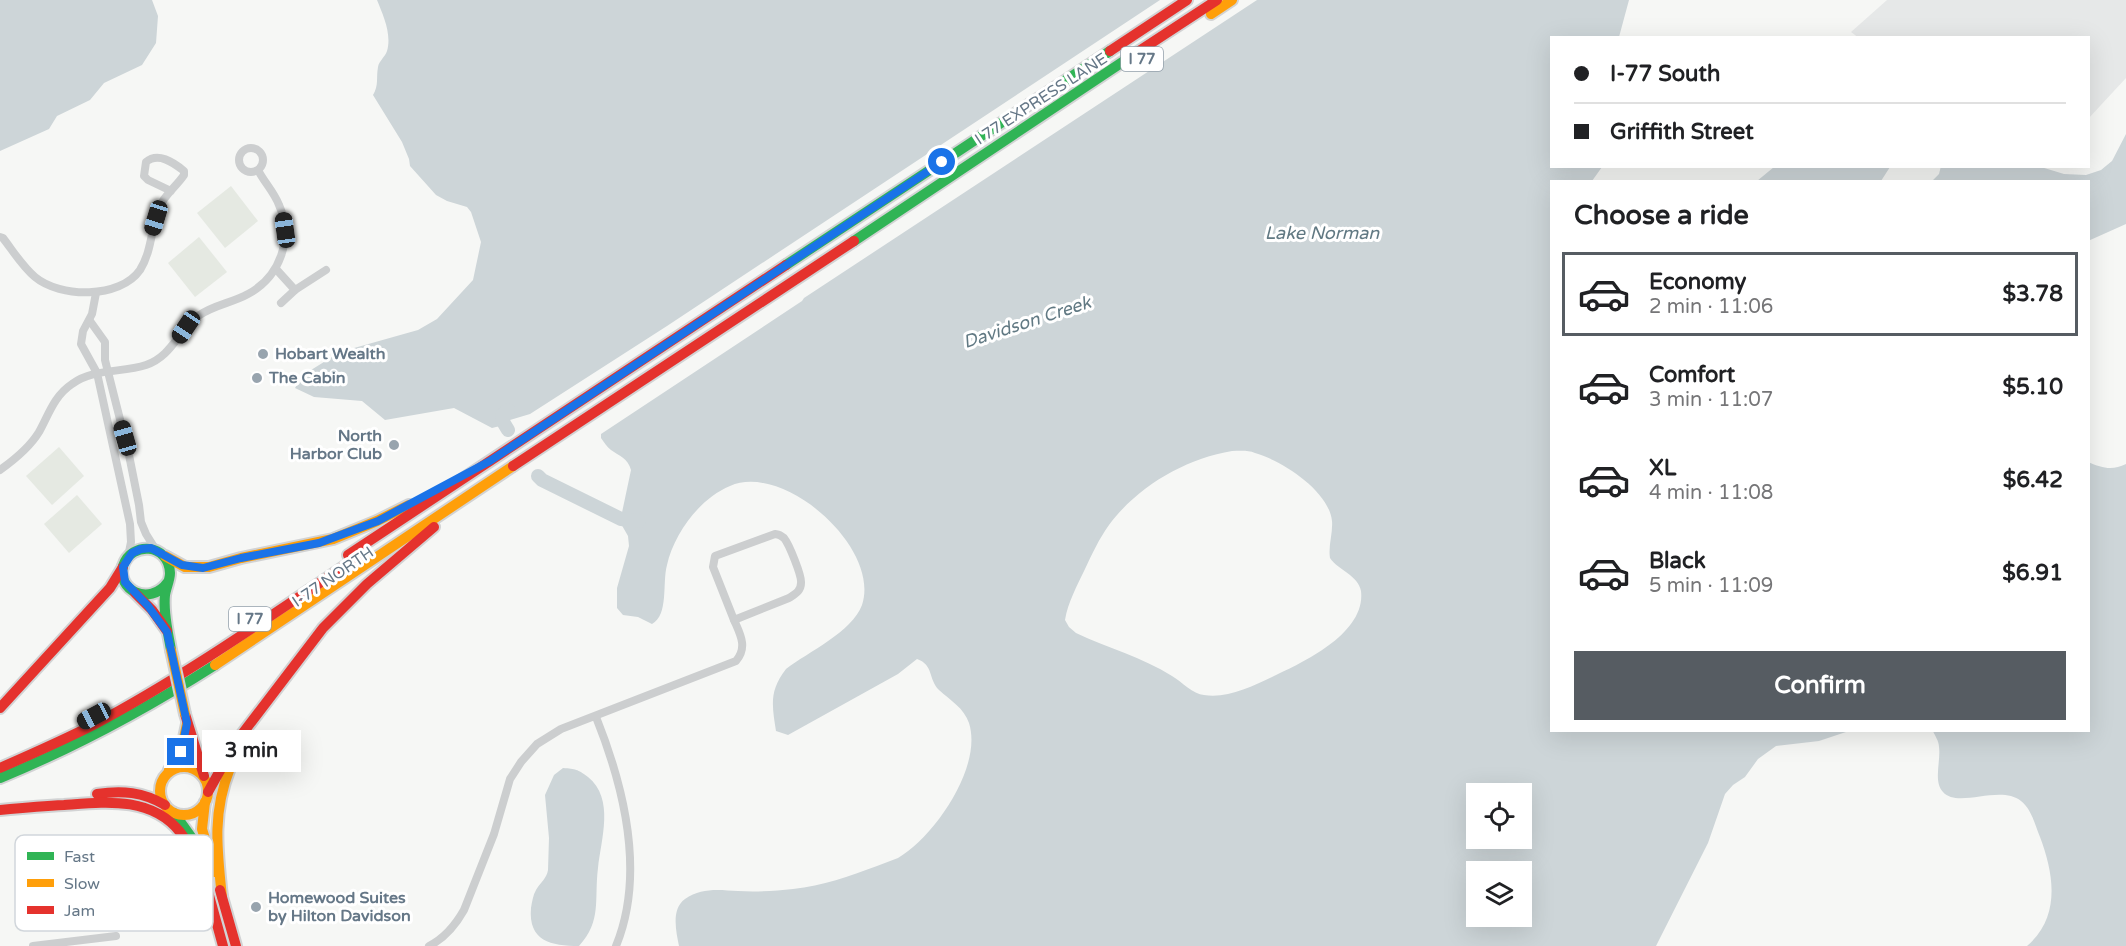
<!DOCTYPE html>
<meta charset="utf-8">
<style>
body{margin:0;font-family:"Varela Round",sans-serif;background:#f2f2f2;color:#202124;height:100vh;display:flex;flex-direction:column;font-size:22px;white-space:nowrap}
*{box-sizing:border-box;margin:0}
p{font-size:20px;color:#757577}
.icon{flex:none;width:33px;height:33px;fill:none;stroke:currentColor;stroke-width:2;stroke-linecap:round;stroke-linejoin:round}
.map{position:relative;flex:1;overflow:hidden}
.side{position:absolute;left:1550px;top:180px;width:540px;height:552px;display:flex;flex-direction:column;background:#fff;border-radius:0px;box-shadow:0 6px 24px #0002}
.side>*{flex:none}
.top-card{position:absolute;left:1550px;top:36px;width:540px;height:132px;border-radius:0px;box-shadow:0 6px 24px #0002;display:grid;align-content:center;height:132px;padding:0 24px;background:#fff}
.tools{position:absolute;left:1466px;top:783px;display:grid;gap:12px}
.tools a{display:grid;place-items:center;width:66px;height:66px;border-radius:0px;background:#fff;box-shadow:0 6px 24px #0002;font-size:30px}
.end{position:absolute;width:27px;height:27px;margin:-14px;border:8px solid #1a73e8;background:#fff;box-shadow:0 0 0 3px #fff}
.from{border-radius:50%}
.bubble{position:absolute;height:42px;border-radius:0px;background:#fff;box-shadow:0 6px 24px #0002;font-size:20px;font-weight:700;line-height:42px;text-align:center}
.car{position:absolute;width:18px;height:36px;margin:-18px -9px;border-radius:8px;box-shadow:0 0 4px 2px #0007;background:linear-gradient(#222 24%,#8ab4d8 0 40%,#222 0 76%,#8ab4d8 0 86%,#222 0)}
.top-card b{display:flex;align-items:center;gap:21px;height:57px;font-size:22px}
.top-card b+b{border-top:2px solid #e0e0e0}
.top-card i{width:15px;height:15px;background:#202124}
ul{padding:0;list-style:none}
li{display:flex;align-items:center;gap:18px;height:84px;margin:0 12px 9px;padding:0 12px;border:3px solid transparent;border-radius:0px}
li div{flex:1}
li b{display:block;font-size:22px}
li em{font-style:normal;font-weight:700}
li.on{border-color:#565c62}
li>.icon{width:54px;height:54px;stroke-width:1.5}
h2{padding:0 24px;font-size:27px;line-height:72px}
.button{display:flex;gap:12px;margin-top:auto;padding:12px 24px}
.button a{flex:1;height:69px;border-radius:0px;background:#565c62;color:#fff;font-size:24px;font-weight:700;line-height:69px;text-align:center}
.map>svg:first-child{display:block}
</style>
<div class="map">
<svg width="2126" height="946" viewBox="0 0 2126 946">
<rect width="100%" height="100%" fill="#f6f7f5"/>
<path fill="#e6e8e8" d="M1887 0H2126V78L2088 119V38H1859L1851 32Z"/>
<g fill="#e5e9e2">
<path d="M231 186 258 221 225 248 197 213Z"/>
<path d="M199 237 227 272 195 297 168 263Z"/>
<path d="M59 447 84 476 52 505 26 476Z"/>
<path d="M77 495 102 524 69 553 44 524Z"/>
</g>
<g fill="#cdd5d8" fill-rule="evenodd">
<path d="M0 0H152L158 16 156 43 142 65 104 83 90 100 57 116 49 129 0 151Z"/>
<path d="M377 0H1160L667 326 530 414 510 420 504 425 492 428 454 408 385 420 362 401 314 397 295 388 303 375 340 352 418 330 437 319 473 280 481 242 471 212 467 207 447 201 436 195 410 166 409 159 402 142 373 95C379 85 376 78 378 67 379 61 385 57 387 51 392 34 383 15 377 0Z"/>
<path d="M1257 0H1629L1619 37 1551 38V166L1602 167 1592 181 1551 182V730L1849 731 1819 741 1776 746 1758 759 1745 777 1733 785 1725 794 1708 843 1656 946H679C676 931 671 909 685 899 702 887 720 890 738 891 756 892 775 891 793 889 823 886 849 876 877 866 884 863 891 861 898 858 934 837 983 767 969 723 964 708 950 700 939 690 928 679 934 665 917 659L898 674 788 735 776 731C772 705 769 691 786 669 808 652 852 632 862 605 881 548 784 462 730 486 699 499 674 534 667 565 662 583 669 615 652 624L638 617 623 615 617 608V588L629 546 628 536 620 522 631 470C628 458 619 456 611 450 607 447 604 442 601 438V434L802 301 804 298ZM1232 451C1240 451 1248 450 1255 453 1283 461 1329 491 1332 521 1333 534 1328 546 1330 558 1338 570 1358 575 1361 591 1366 633 1304 662 1274 676 1253 686 1227 699 1204 695 1193 694 1182 682 1172 676 1142 657 1108 648 1076 633L1069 627 1065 620C1068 602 1077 586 1085 569 1092 554 1099 539 1109 525 1138 486 1185 459 1232 451ZM1476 794H1521V838H1476ZM1476 872H1521V916H1476Z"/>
<path d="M2126 134V224L2088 241V182L1932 181 1939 174 1941 166 2041 167 2064 174 2086 175 2101 170 2112 161Z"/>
<path d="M1774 167V166L1890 167 1881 181H1757Z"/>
<path d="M2088 462C2102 468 2112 471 2126 464V946H2027C2061 917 2054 874 2040 837 2035 825 2032 810 2021 801 2000 784 1958 809 1943 792 1933 781 1941 761 1939 747 1939 741 1935 736 1933 731L2088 730Z"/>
<path d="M563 768C576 769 577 769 588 777 615 799 601 839 598 868 594 900 602 921 579 946 551 946 528 941 531 908 532 902 533 895 536 890 540 883 547 878 548 870L549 838 545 795 554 775Z"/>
</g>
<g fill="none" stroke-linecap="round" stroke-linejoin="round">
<g stroke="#cdd5d8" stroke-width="14">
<path d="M508 430 502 420 503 414 508 410"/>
<path d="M538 476 542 480 621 519 639 521"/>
</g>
<defs>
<g id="fast">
<path d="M854 241 1130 57"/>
<path d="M786 265 1110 51"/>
<path d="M168 582C149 608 116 589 123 566 131 541 169 543 170 573 170 580 166 588 165 595 163 613 168 632 171 650"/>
<path d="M0 778C76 747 146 709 215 665"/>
<path d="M174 813 194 841 205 873"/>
</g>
<g id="slow">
<path d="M1211 14 1232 0"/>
<path d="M165 556 185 567H209L241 558 333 539 377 521 409 505"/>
<path d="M215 665 513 466"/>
<circle cx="184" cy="791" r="24"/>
<path d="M169 770 181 752 187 724"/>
<path d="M205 802 202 829 215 872"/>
<path d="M222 897C217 850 212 813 230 768"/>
</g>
<g id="jam">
<path d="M1110 51 1187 0"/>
<path d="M1130 57 1217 0"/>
<path d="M513 466 854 241"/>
<path d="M348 555 786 265"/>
<path d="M135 593 152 610 167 631"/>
<path d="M0 708 110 588 123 567"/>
<path d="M185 714 204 776"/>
<path d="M0 768C32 754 64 740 95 724 187 675 273 614 360 556"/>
<path d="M208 792 236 742 323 628 367 584 434 527"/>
<path d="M97 794C122 790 143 792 165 805"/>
<path d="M0 810C21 808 43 806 64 805 105 802 151 796 180 832 194 850 200 874 208 895"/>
<path d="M207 888 223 946"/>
<path d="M220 890 236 946"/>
</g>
</defs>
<use href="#fast" stroke="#d2d3d4" stroke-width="14"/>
<use href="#slow" stroke="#d2d3d4" stroke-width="14"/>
<use href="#jam" stroke="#d2d3d4" stroke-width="14"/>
<g stroke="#cccecf" stroke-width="8">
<circle cx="251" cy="160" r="12"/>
<path d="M0 237 3 238C13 251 22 266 35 277 60 298 120 299 140 270 152 251 151 228 159 208 164 195 176 187 184 175V171C173 162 158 152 146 162L144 176 148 180 171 191"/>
<path d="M276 269 295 290 281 303"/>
<path d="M295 290 326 270"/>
<path d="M96 293 92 314 83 331 81 344 97 373 130 524 131 542 128 557"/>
<path d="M90 321 105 342V360L129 455 139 505 141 522 146 534 156 550"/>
<path d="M0 470C14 460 30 447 39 432 49 414 54 396 72 384 94 368 122 373 146 365 172 356 178 331 198 316 213 305 232 303 248 294 280 277 294 238 279 205 274 192 264 182 258 170"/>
<path d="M775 534C780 535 780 535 784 538 789 544 802 576 801 583 801 591 795 594 789 598L734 620 713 567 715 556Z"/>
<path d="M596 717C624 787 646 873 616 946"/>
<path d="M33 946 116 936"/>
<path d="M429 946C445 938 455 926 464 910L494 834 510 779 521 762 537 744 561 729 736 661C748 647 740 634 734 620"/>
</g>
<use href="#fast" stroke="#30b455" stroke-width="10"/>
<use href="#slow" stroke="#ff9f0a" stroke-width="10"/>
<use href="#jam" stroke="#e5322d" stroke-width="10"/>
<defs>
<path id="slow-bridge" d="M171 650 185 714"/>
</defs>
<use href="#slow-bridge" stroke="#d2d3d4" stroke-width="14" stroke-linecap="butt"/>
<use href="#slow-bridge" stroke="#ff9f0a" stroke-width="10"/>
</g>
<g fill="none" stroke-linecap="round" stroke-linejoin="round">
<path stroke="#1a73e8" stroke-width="8" d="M181 752 187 723 167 632 148 606 125 582 123 567 132 553 141 549 151 548 182 565 203 568 241 558 319 543 378 521 490 461 942 162"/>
</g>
<g fill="#98a4ae" stroke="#fff" stroke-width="2">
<circle cx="263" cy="354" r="6"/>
<circle cx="257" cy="378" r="6"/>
<circle cx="394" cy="445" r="6"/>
<circle cx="256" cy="907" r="6"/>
</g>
<g text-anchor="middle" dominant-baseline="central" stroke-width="6" stroke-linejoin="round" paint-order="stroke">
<g fill="#fff" stroke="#93a0ab" stroke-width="1.5">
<rect x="1121" y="47" width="42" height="24" rx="4.5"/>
<rect x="229" y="607" width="42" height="24" rx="4.5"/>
</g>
<g font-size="15" font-weight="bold" fill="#657787">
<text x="1142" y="59">I 77</text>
<text x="250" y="619">I 77</text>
</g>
<g font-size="16" fill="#657787" stroke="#fff">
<text transform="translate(1041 99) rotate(-33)">I 77 EXPRESS LANE</text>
<text transform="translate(333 577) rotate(-34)">I-77 NORTH</text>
</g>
<g font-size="16" font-weight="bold" fill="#657787" stroke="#fff" text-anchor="start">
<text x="275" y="354">Hobart Wealth</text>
<text x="269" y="378">The Cabin</text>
<text x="382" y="436" text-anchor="end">North<tspan x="382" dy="18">Harbor Club</tspan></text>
<text x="268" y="898">Homewood Suites<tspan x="268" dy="18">by Hilton Davidson</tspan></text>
</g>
<g font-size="18" font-style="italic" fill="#617983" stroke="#fff">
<text x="1322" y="233">Lake Norman</text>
<text transform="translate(1027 322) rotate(-18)">Davidson Creek</text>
</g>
</g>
<rect x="15" y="835" width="198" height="96" rx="9" fill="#fff" stroke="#d1d6db" stroke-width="1.5"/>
<rect x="27" y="852" width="27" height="8" fill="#30b455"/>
<rect x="27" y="879" width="27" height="8" fill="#ff9f0a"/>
<rect x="27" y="906" width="27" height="8" fill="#e5322d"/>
<g font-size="16" fill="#657787">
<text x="64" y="862">Fast</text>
<text x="64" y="889">Slow</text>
<text x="64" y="916">Jam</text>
</g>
</svg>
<div class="tools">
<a><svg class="icon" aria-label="locate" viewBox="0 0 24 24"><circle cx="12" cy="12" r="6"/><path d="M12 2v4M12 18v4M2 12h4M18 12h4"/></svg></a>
<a><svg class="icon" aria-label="layers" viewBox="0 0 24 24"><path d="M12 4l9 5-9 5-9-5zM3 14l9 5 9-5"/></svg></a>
</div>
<i class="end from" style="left:942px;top:162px"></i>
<i class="end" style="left:181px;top:752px"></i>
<div class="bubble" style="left:202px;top:730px;width:99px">3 min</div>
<i class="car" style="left:156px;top:218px;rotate:197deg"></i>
<i class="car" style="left:285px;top:230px;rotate:352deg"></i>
<i class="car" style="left:186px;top:327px;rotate:214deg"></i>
<i class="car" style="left:125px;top:438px;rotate:344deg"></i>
<i class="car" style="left:94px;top:716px;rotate:242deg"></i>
<div class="top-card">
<b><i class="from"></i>I-77 South</b>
<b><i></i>Griffith Street</b>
</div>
<section class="side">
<h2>Choose a ride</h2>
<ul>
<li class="on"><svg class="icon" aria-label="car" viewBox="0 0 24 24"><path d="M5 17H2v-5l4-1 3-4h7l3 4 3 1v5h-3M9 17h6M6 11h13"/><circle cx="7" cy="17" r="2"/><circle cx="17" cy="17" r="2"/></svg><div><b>Economy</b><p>2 min · 11:06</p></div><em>$3.78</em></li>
<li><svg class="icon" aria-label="car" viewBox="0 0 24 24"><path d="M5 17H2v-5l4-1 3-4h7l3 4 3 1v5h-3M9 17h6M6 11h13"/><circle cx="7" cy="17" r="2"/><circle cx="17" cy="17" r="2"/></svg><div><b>Comfort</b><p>3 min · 11:07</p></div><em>$5.10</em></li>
<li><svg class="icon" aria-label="car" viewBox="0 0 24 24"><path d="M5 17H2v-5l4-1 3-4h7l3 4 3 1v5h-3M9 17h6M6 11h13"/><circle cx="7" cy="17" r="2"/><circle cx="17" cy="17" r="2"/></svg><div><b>XL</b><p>4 min · 11:08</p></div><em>$6.42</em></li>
<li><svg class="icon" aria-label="car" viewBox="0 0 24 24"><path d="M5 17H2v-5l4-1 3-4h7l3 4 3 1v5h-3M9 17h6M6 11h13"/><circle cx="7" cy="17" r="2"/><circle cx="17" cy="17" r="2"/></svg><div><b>Black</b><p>5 min · 11:09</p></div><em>$6.91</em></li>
</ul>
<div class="button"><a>Confirm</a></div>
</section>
</div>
